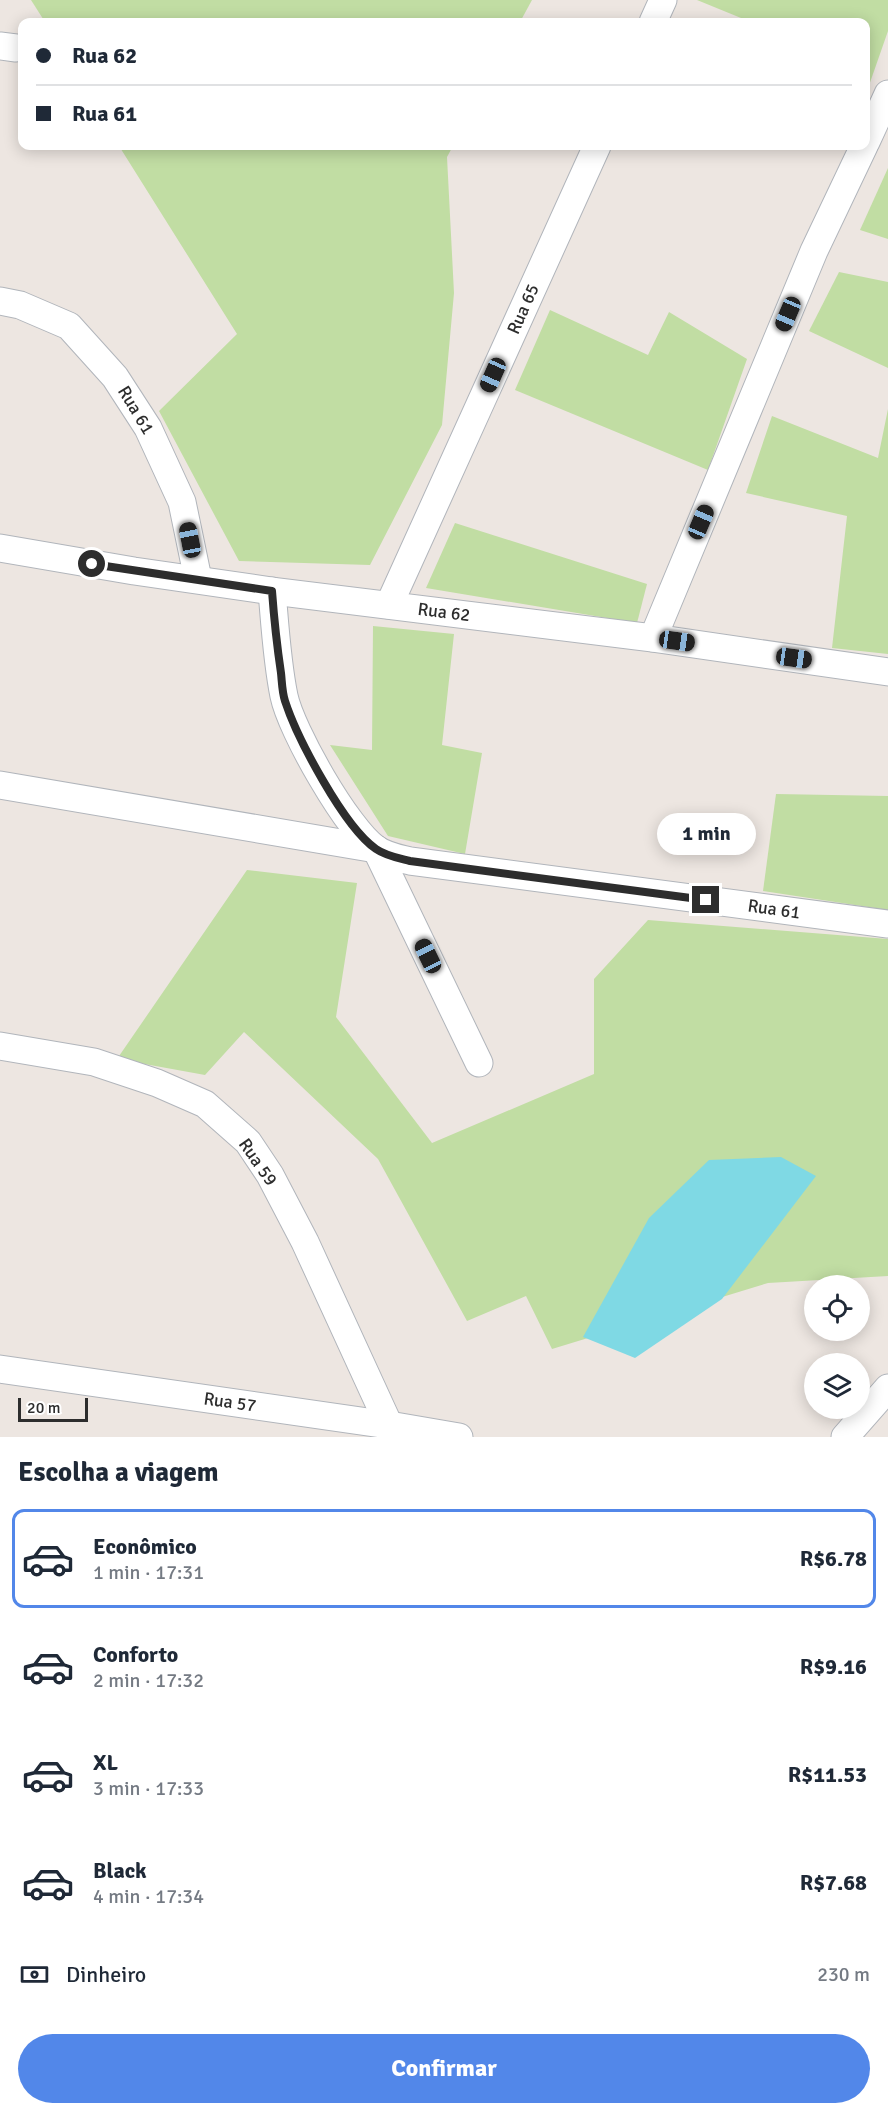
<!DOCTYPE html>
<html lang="pt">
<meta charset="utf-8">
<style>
body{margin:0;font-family:Signika,sans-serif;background:#f2f2f3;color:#1f2937;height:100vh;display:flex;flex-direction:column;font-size:22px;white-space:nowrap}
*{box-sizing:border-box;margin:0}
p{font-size:20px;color:#747a83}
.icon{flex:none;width:33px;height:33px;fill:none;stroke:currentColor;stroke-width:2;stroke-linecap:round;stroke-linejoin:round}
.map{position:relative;height:1437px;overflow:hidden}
.panel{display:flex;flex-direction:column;background:#fff;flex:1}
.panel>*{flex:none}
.top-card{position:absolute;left:18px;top:18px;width:852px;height:132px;border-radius:12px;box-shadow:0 3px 15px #0003;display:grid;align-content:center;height:132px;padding:0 18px;background:#fff}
.tools{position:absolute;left:804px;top:1275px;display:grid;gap:12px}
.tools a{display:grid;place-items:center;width:66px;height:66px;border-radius:50%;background:#fff;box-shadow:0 3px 15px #0003;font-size:30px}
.scale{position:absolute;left:18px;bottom:15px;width:70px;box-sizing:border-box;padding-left:6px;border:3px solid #2d2d2d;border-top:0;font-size:16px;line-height:21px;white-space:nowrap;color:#2d2d2d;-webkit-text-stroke:4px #fff;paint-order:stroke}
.end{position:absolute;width:27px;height:27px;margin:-14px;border:8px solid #2d2d2d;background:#fff;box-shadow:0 0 0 3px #fff}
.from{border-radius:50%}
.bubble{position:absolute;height:42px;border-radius:21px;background:#fff;box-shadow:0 3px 15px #0003;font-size:20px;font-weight:800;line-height:42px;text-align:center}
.car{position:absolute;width:18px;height:36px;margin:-18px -9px;border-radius:8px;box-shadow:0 0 4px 2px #0007;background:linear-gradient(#222 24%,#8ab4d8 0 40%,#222 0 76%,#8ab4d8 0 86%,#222 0)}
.top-card b{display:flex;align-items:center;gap:21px;height:57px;font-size:22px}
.top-card b+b{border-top:2px solid #e0e1e3}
.top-card i{width:15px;height:15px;background:#1f2937}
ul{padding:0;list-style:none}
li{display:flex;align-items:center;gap:18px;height:99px;margin:0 12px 9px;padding:0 6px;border:3px solid transparent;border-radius:12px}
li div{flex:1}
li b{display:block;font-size:22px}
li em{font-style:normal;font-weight:800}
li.active{border-color:#5287e9}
li>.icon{width:54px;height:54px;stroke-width:1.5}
h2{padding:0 18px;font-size:27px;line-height:72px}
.pay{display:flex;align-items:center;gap:15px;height:66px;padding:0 18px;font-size:22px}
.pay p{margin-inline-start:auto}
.button{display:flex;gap:12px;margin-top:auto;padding:12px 18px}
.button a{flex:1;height:69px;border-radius:36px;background:#5287e9;color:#fff;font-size:24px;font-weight:800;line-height:69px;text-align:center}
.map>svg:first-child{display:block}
</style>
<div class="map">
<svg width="888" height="1437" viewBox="0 0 888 1437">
<rect width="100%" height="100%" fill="#ede6e1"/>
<g fill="#c1dda3">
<path d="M31 0H532L520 22H45Z"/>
<path d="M697 0H888V31L866 94V22H740L741 18Z"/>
<path d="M119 146H453L447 157 454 293 442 425 370 565 239 561 159 411 237 334Z"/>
<path d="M888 168V239L860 230Z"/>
<path d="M839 272 888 282V368L809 331Z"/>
<path d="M550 310 648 355 669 312 747 359 708 470 515 390Z"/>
<path d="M888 409V654L832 648 847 516 746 493 772 416 878 458Z"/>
<path d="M455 523 647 584 637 623 426 588Z"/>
<path d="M373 626 454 634 442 745 482 753 465 854 388 836 330 745 372 750Z"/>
<path d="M776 794 888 796V910L763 891Z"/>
<path d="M247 870 357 883 336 1017 432 1143 594 1074V979L648 920 888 939V1276L768 1283 552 1349 526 1296 467 1321 378 1159 244 1032 205 1075 117 1059Z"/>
</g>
<path fill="#7fd9e4" d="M781 1157 816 1176 722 1299 635 1358 583 1337 649 1218 709 1160Z"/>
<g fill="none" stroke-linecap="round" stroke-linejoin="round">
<defs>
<g id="minor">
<path d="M653 22 663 0"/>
<path d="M0 46 16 48"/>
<path d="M866 142 888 94"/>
<path d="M0 301 20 305 69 326 115 377 148 428 182 502 198 579"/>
<path d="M0 548 134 571 272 591 653 638 888 672"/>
<path d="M272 591C275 626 277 662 284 696 291 730 347 829 376 849 386 856 398 858 410 861L888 924"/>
<path d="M389 605 597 146"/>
<path d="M653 638 814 251 864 146"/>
<path d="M0 785 376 849"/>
<path d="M376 849 479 1063"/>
<path d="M0 1046 94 1062 157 1083 205 1104 248 1142 270 1175 305 1242 389 1425"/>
<path d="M0 1369 389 1425 459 1437"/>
<path d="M845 1437 888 1388"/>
</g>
</defs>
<use href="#minor" stroke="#b1b5bb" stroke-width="29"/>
<use href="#minor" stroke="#fff" stroke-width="27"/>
</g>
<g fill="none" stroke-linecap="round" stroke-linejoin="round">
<path stroke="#2d2d2d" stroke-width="8" d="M92 564 272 591C274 618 277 646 281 673 282 682 282 692 285 701 297 738 344 827 376 849 386 856 398 858 410 861L706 900"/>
</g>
<g text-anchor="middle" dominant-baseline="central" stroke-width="4.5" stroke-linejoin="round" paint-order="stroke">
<g font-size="18" fill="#2d2d2d" stroke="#fff">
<text transform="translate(523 309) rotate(-66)">Rua 65</text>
<text transform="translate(136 410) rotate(59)">Rua 61</text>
<text transform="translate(444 612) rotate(7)">Rua 62</text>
<text transform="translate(774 909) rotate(8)">Rua 61</text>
<text transform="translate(258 1162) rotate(55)">Rua 59</text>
<text transform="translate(230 1402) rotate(8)">Rua 57</text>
</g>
</g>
</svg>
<div class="tools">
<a><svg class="icon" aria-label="locate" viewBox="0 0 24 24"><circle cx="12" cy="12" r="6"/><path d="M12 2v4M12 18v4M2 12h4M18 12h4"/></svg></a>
<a><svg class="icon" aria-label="layers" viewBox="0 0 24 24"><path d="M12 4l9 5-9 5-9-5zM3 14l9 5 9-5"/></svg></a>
</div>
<div class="scale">20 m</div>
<i class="end from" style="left:92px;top:564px"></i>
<i class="end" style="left:706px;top:900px"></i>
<div class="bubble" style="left:657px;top:813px;width:99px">1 min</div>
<i class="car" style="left:788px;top:314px;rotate:203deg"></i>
<i class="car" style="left:493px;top:375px;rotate:204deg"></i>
<i class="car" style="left:701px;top:522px;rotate:23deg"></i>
<i class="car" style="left:190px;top:540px;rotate:349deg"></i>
<i class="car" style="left:677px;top:641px;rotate:98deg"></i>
<i class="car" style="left:794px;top:658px;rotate:98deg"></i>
<i class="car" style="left:428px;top:956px;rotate:334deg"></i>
<div class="top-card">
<b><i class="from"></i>Rua 62</b>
<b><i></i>Rua 61</b>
</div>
</div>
<section class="panel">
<h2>Escolha a viagem</h2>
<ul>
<li class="active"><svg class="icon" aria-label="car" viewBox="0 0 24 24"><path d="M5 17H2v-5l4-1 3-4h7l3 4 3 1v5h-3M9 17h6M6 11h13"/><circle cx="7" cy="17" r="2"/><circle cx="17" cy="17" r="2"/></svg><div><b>Econômico</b><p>1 min · 17:31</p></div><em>R$6.78</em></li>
<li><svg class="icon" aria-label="car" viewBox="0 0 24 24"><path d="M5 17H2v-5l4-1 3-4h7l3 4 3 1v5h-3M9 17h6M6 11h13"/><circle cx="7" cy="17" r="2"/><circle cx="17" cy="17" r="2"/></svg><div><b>Conforto</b><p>2 min · 17:32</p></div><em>R$9.16</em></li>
<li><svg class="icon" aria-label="car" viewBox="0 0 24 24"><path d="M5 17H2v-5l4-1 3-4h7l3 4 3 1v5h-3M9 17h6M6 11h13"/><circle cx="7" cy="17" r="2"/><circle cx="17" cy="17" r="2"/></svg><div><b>XL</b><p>3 min · 17:33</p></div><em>R$11.53</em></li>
<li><svg class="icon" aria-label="car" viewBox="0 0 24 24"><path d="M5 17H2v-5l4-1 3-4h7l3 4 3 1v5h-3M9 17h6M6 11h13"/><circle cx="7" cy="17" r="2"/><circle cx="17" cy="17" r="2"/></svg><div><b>Black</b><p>4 min · 17:34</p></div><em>R$7.68</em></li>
</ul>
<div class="pay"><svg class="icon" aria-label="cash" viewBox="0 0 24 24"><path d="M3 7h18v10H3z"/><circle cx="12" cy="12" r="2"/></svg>Dinheiro<p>230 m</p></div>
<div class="button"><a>Confirmar</a></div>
</section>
